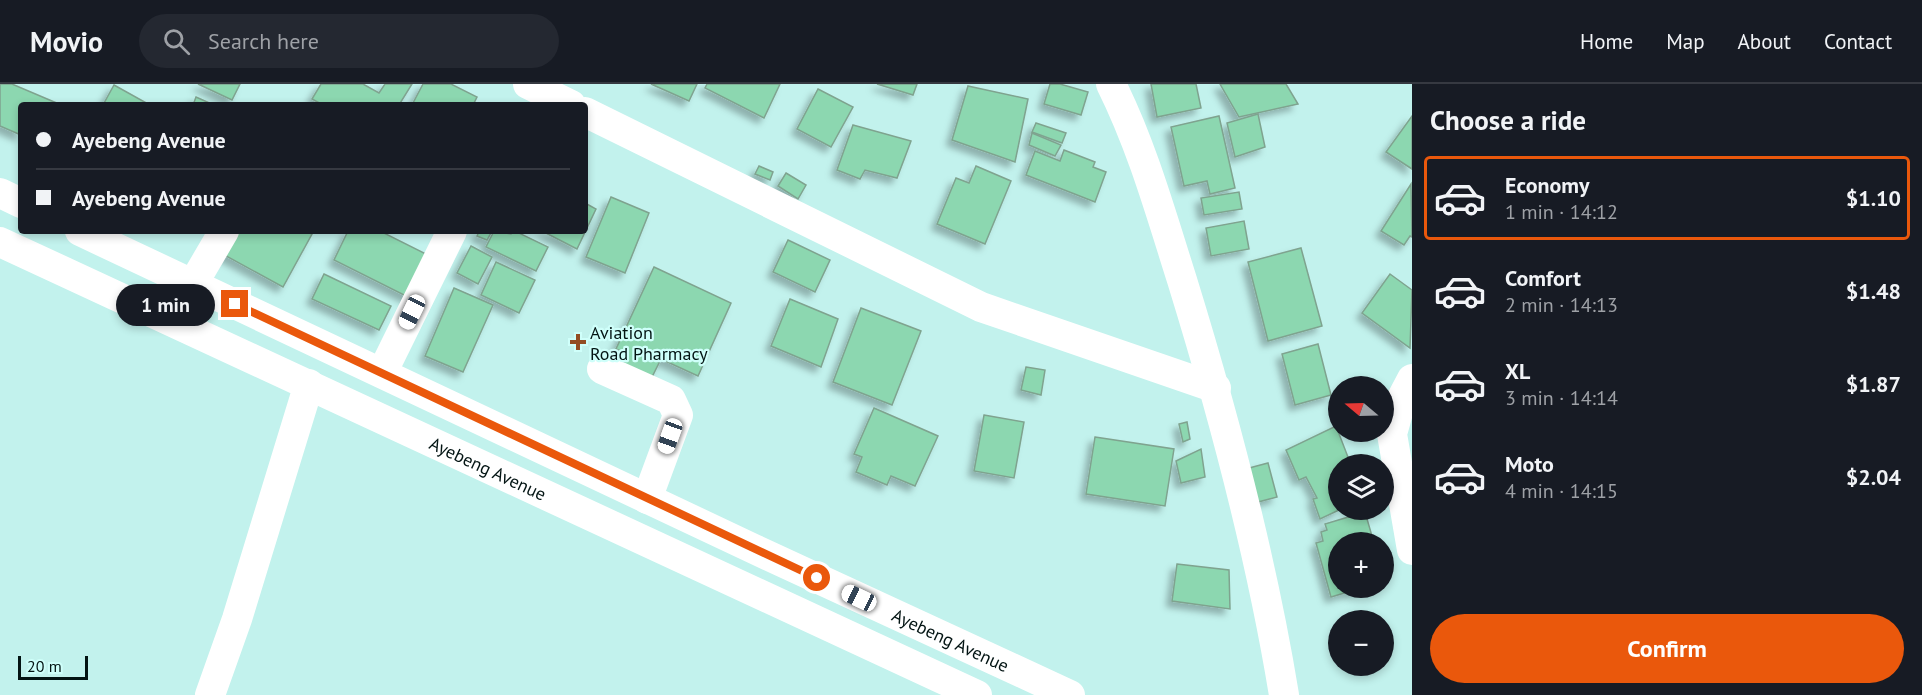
<!DOCTYPE html>
<meta charset="utf-8">
<style>
body{margin:0;font-family:"PT Sans",sans-serif;background:#242831;color:#f1f3f6;height:100vh;display:flex;flex-direction:column;font-size:22px;white-space:nowrap}
*{box-sizing:border-box;margin:0}
p{font-size:20px;color:#9ea1a6}
.icon{flex:none;width:33px;height:33px;fill:none;stroke:currentColor;stroke-width:2;stroke-linecap:round;stroke-linejoin:round}
.map{position:relative;flex:1;overflow:hidden}
.panel{display:flex;flex-direction:column;background:#171b24;width:510px}
.panel>*{flex:none}
.guide{position:absolute;left:18px;top:18px;width:570px;height:132px;border-radius:6px;box-shadow:0 3px 9px #0003;display:grid;align-content:center;height:132px;padding:0 18px;background:#171b24}
.needle{width:39px;rotate:289deg}
.tools{position:absolute;left:1328px;top:292px;display:grid;gap:12px}
.tools a{display:grid;place-items:center;width:66px;height:66px;border-radius:50%;background:#171b24;box-shadow:0 3px 9px #0003;font-size:30px}
.scale{position:absolute;left:18px;bottom:15px;width:70px;box-sizing:border-box;padding-left:6px;border:3px solid #031413;border-top:0;font-size:16px;line-height:21px;white-space:nowrap;color:#031413;-webkit-text-stroke:4px #cffffa;paint-order:stroke}
.end{position:absolute;width:27px;height:27px;margin:-14px;border:8px solid #ea580c;background:#fff;box-shadow:0 0 0 3px #fff}
.from{border-radius:50%}
.bubble{position:absolute;height:42px;border-radius:21px;background:#171b24;box-shadow:0 3px 9px #0003;font-size:20px;font-weight:800;line-height:42px;text-align:center}
.car{position:absolute;width:18px;height:36px;margin:-18px -9px;border-radius:8px;box-shadow:0 0 4px 2px #0007;background:linear-gradient(#fff 24%,#345 0 40%,#fff 0 76%,#345 0 86%,#fff 0)}
.guide b{display:flex;align-items:center;gap:21px;height:57px;font-size:22px}
.guide b+b{border-top:2px solid #363941}
.guide i{width:15px;height:15px;background:#f1f3f6}
ul{padding:0;list-style:none}
li{display:flex;align-items:center;gap:18px;height:84px;margin:0 12px 9px;padding:0 6px;border:3px solid transparent;border-radius:6px}
li div{flex:1}
li b{display:block;font-size:22px}
li em{font-style:normal;font-weight:800}
li.on{border-color:#ea580c}
li>.icon{width:54px;height:54px;stroke-width:1.5}
h2{padding:0 18px;font-size:27px;line-height:72px}
.button{display:flex;gap:12px;margin-top:auto;padding:12px 18px}
.button a{flex:1;height:69px;border-radius:36px;background:#ea580c;color:#fff;font-size:24px;font-weight:800;line-height:69px;text-align:center}
header{display:flex;align-items:center;gap:36px;box-sizing:border-box;height:84px;padding:0 30px;background:#171b24;border-bottom:2px solid #363941}
header strong{font-size:28px}
nav{display:flex;gap:33px;margin-inline-start:auto;font-size:21px}
.search{width:420px;height:54px;background:#242831;display:flex;align-items:center;gap:15px;box-sizing:border-box;padding:0 21px;border-radius:33px;color:#9ea1a6;font-size:22px}
main{display:flex;flex:1;min-height:0}
.map>svg:first-child{display:block}
</style>
<header>
<strong>Movio</strong>
<div class="search"><svg class="icon" aria-label="search" viewBox="0 0 24 24"><circle cx="10" cy="10" r="6"/><path d="M15 15l6 6"/></svg>Search here</div>
<nav><a>Home</a><a>Map</a><a>About</a><a>Contact</a></nav>
</header>
<main>
<div class="map">
<svg width="1412" height="611" viewBox="0 0 1412 611">
<defs>
<filter id="shadow"><feDropShadow dx="-5.5" dy="5.5" stdDeviation="3" flood-color="#0004"/></filter>
</defs>
<rect width="100%" height="100%" fill="#c2f2ed"/>
<g fill="#8cd7b0" stroke="#7fa38f" stroke-width="1.5" filter="url(#shadow)">
<path d="M0 0H12L59 20 21 21V51L0 42Z"/>
<path d="M198 0H240L232 16Z"/>
<path d="M321 0H363L379 9 385 0H412L399 21H323L312 15Z"/>
<path d="M423 0H451L477 13 473 21H412Z"/>
<path d="M651 0H697L689 17Z"/>
<path d="M707 0H780L764 34 705 4Z"/>
<path d="M877 0H917L913 11Z"/>
<path d="M1050 0H1060L1088 8 1081 31 1044 20Z"/>
<path d="M1151 0H1196L1201 24 1157 33Z"/>
<path d="M1220 0H1286L1298 20 1239 33Z"/>
<path d="M114 1 150 21H103Z"/>
<path d="M968 2 1028 15 1015 78 952 56Z"/>
<path d="M818 5 853 23 831 63 797 45Z"/>
<path d="M196 13 214 21H193Z"/>
<path d="M1258 30 1265 63 1235 73 1227 39Z"/>
<path d="M1219 32 1235 104 1210 110 1207 97 1184 102 1171 43Z"/>
<path d="M1412 32V85L1386 68Z"/>
<path d="M1036 39 1066 49 1062 59 1032 48Z"/>
<path d="M853 41 911 57 897 94 865 86 860 95 837 86Z"/>
<path d="M1032 49 1061 61 1055 72 1029 61Z"/>
<path d="M1064 66 1095 78 1093 83 1106 88 1095 118 1026 91 1035 67 1060 77Z"/>
<path d="M759 82 773 88 770 96 755 90Z"/>
<path d="M976 82 1011 97 985 160 937 140 956 94 969 99Z"/>
<path d="M786 89 806 101 798 115 778 102Z"/>
<path d="M1411 100 1412 153 1410 152 1404 161 1381 147Z"/>
<path d="M1239 108 1242 125 1204 131 1201 114Z"/>
<path d="M611 113 649 129 625 189 586 173Z"/>
<path d="M585 119 596 125 577 165 542 147H585Z"/>
<path d="M1244 137 1249 165 1211 172 1206 144Z"/>
<path d="M228 147H306L312 150 283 203 217 167Z"/>
<path d="M348 147H380L432 173 412 215 334 176Z"/>
<path d="M479 147H492L487 156 477 152Z"/>
<path d="M494 147 511 150 515 147 548 163 536 187 486 163Z"/>
<path d="M788 156 830 176 815 208 773 188Z"/>
<path d="M471 162 492 173 478 200 457 189Z"/>
<path d="M1301 164 1322 242 1268 257 1248 178Z"/>
<path d="M496 178 535 196 519 229 481 211Z"/>
<path d="M654 183 731 219 698 292 661 275 652 293 623 280 627 270 616 265Z"/>
<path d="M324 190 391 222 379 246 312 215Z"/>
<path d="M1390 190 1412 206 1410 264 1362 229Z"/>
<path d="M454 204 493 221 463 288 425 272Z"/>
<path d="M790 215 838 235 821 283 771 262Z"/>
<path d="M861 224 921 247 892 321 833 298Z"/>
<path d="M1318 260 1331 311 1295 321 1282 270Z"/>
<path d="M1026 283 1045 286 1041 311 1021 306Z"/>
<path d="M874 324 938 352 915 402 891 392 887 401 856 388 862 373 854 370Z"/>
<path d="M984 331 1024 338 1014 394 974 387Z"/>
<path d="M1187 338 1190 355 1183 358 1179 340Z"/>
<path d="M1336 342 1351 381H1338L1339 426 1320 435 1313 415 1317 414 1306 393 1299 396 1286 366Z"/>
<path d="M1095 353 1174 365 1165 422 1086 410Z"/>
<path d="M1201 365 1205 393 1181 399 1176 377Z"/>
<path d="M1268 379 1277 413 1258 418 1249 384Z"/>
<path d="M1365 428 1374 459H1338V504H1361L1331 513 1316 459 1323 457 1321 448 1327 446 1325 440Z"/>
<path d="M1177 480 1229 486 1230 525 1172 517Z"/>
</g>
<g fill="none" stroke-linecap="round" stroke-linejoin="round">
<g stroke="#fff" stroke-width="30">
<path d="M528 0 571 21"/>
<path d="M1111 0C1142 62 1161 130 1182 196 1224 332 1261 470 1284 611"/>
<path d="M585 28 981 223 1216 304"/>
<path d="M0 109 21 119"/>
<path id="s1" d="M80 147 754 465 1070 611"/>
<path id="s2" d="M0 158 977 611"/>
<path d="M193 200 224 147"/>
<path d="M602 285 671 316 678 331 647 415"/>
<path d="M382 289 452 147"/>
<path d="M1412 295 1402 314 1392 350 1412 466"/>
<path d="M210 611 237 535 309 300"/>
</g>
</g>
<g fill="none" stroke-linecap="round" stroke-linejoin="round">
<path stroke="#ea580c" stroke-width="8" d="M235 220 817 494"/>
</g>
<path fill="#934d23" stroke="#cffffa" stroke-width="2" d="M575 249h6v6h6v6h-6v6h-6v-6h-6v-6h6z"/>
<g text-anchor="middle" dominant-baseline="central" stroke-width="4.5" stroke-linejoin="round" paint-order="stroke">
<g font-size="18" fill="#031413" stroke="#cffffa" text-anchor="start">
<text x="590" y="248">Aviation<tspan x="590" dy="21">Road Pharmacy</tspan></text>
</g>
<g font-size="18" fill="#031413" stroke="#cffffa">
<text stroke="none"><textPath href="#s2" startOffset="538">Ayebeng Avenue</textPath></text>
<text stroke="none"><textPath href="#s1" startOffset="962">Ayebeng Avenue</textPath></text>
</g>
</g>
</svg>
<div class="tools">
<a><svg class="needle" viewBox="-14 -14 28 28"><path d="M0-13l5 13h-10z" fill="#e53935"/><path d="M0 13l5-13h-10z" fill="#9ea1a6"/></svg></a>
<a><svg class="icon" aria-label="layers" viewBox="0 0 24 24"><path d="M12 4l9 5-9 5-9-5zM3 14l9 5 9-5"/></svg></a>
<a>+</a>
<a>−</a>
</div>
<div class="scale">20 m</div>
<i class="end from" style="left:817px;top:494px"></i>
<i class="end" style="left:235px;top:220px"></i>
<div class="bubble" style="left:116px;top:200px;width:99px">1 min</div>
<i class="car" style="left:412px;top:228px;rotate:206deg"></i>
<i class="car" style="left:670px;top:352px;rotate:200deg"></i>
<i class="car" style="left:859px;top:514px;rotate:295deg"></i>
<div class="guide">
<b><i class="from"></i>Ayebeng Avenue</b>
<b><i></i>Ayebeng Avenue</b>
</div>
</div>
<section class="panel">
<h2>Choose a ride</h2>
<ul>
<li class="on"><svg class="icon" aria-label="car" viewBox="0 0 24 24"><path d="M5 17H2v-5l4-1 3-4h7l3 4 3 1v5h-3M9 17h6M6 11h13"/><circle cx="7" cy="17" r="2"/><circle cx="17" cy="17" r="2"/></svg><div><b>Economy</b><p>1 min · 14:12</p></div><em>$1.10</em></li>
<li><svg class="icon" aria-label="car" viewBox="0 0 24 24"><path d="M5 17H2v-5l4-1 3-4h7l3 4 3 1v5h-3M9 17h6M6 11h13"/><circle cx="7" cy="17" r="2"/><circle cx="17" cy="17" r="2"/></svg><div><b>Comfort</b><p>2 min · 14:13</p></div><em>$1.48</em></li>
<li><svg class="icon" aria-label="car" viewBox="0 0 24 24"><path d="M5 17H2v-5l4-1 3-4h7l3 4 3 1v5h-3M9 17h6M6 11h13"/><circle cx="7" cy="17" r="2"/><circle cx="17" cy="17" r="2"/></svg><div><b>XL</b><p>3 min · 14:14</p></div><em>$1.87</em></li>
<li><svg class="icon" aria-label="car" viewBox="0 0 24 24"><path d="M5 17H2v-5l4-1 3-4h7l3 4 3 1v5h-3M9 17h6M6 11h13"/><circle cx="7" cy="17" r="2"/><circle cx="17" cy="17" r="2"/></svg><div><b>Moto</b><p>4 min · 14:15</p></div><em>$2.04</em></li>
</ul>
<div class="button"><a>Confirm</a></div>
</section>
</main>
